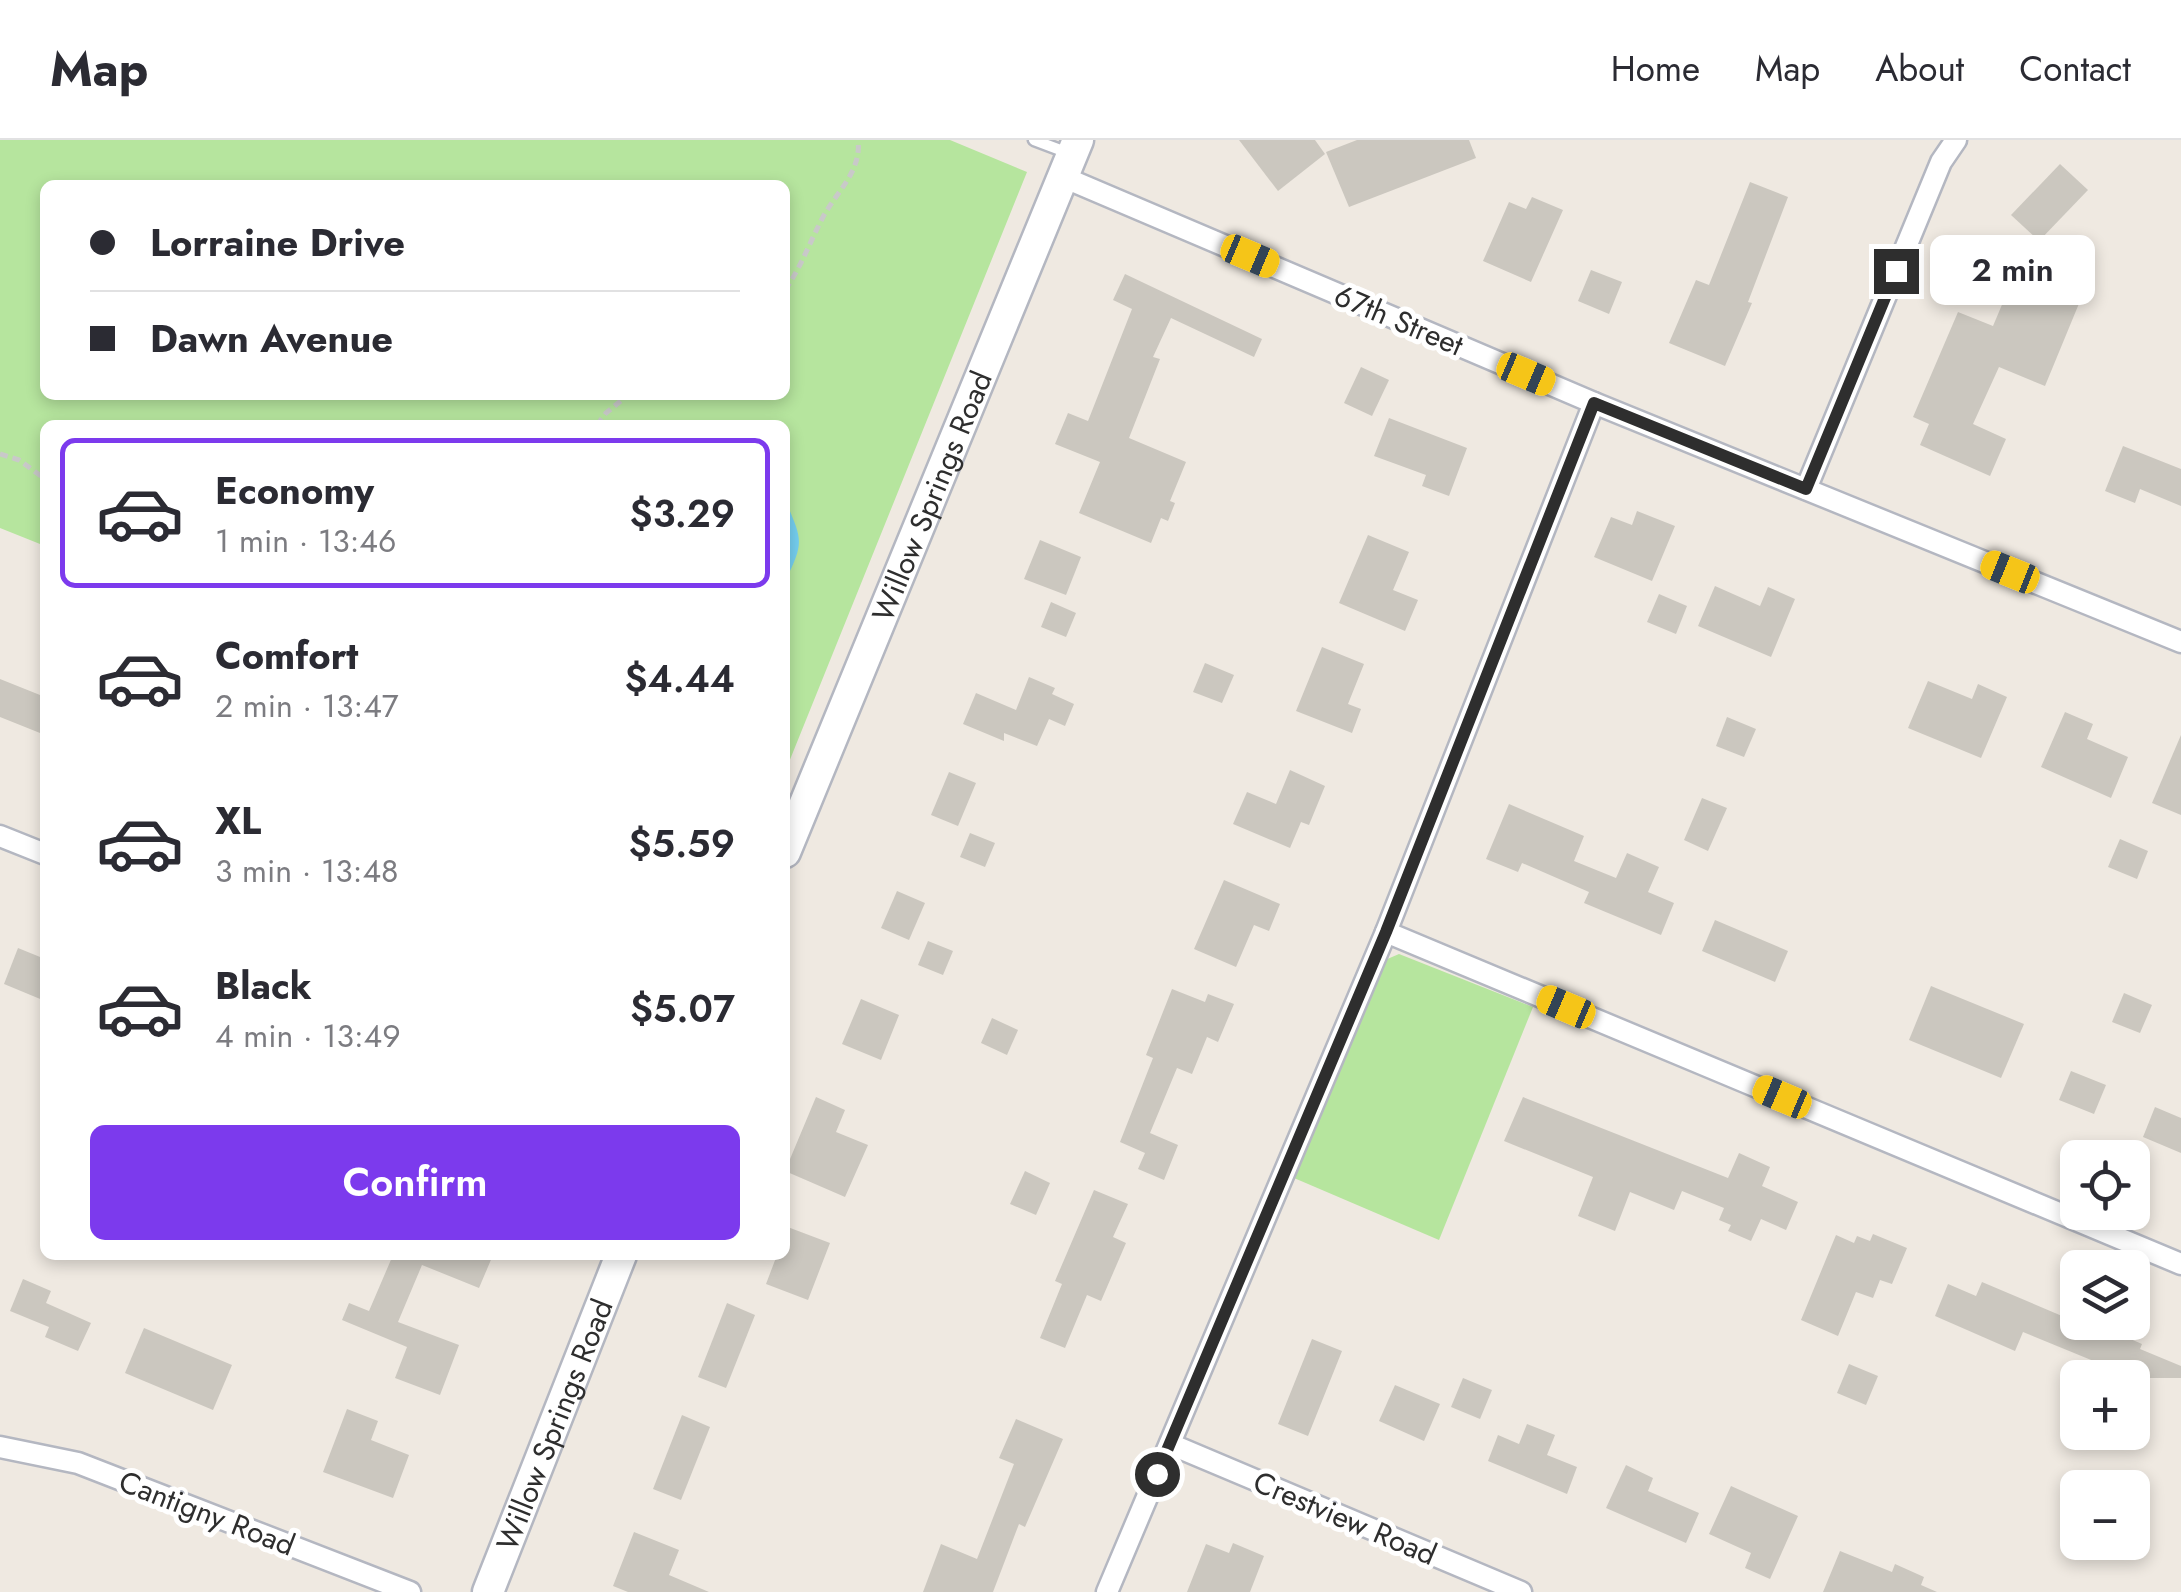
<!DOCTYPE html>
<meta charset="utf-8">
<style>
body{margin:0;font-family:Jost,sans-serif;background:#f7f7f7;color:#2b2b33;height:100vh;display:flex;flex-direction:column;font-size:38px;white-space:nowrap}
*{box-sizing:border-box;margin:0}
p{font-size:32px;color:#7c7c81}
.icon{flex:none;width:55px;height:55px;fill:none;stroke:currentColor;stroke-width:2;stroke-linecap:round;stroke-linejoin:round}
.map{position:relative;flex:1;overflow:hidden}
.panel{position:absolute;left:40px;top:280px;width:750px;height:840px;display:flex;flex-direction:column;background:#fff;border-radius:15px;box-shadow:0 5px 15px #0003}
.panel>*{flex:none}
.banner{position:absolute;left:40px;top:40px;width:750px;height:220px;border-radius:15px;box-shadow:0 5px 15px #0003;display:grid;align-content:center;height:220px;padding:0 50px;background:#fff}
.fabs{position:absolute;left:2060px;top:1000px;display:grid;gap:20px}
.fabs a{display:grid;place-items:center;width:90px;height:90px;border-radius:15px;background:#fff;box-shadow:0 5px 15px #0003;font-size:50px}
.end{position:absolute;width:45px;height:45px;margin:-22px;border:12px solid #2e2e2e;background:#fff;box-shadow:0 0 0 5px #fff}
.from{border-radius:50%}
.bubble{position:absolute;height:70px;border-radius:15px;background:#fff;box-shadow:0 5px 15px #0003;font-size:32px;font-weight:600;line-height:70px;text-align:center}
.car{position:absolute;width:30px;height:60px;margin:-30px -15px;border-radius:12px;box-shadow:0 0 8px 2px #0007;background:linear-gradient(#f5c518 24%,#345 0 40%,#f5c518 0 76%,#345 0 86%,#f5c518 0)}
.banner b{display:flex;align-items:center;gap:35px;height:95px;font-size:38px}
.banner b+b{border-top:2px solid #e1e1e2}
.banner i{width:25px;height:25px;background:#2b2b33}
ul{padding:18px 0 0;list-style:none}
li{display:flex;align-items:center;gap:30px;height:150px;margin:0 20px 15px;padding:0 30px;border:5px solid transparent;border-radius:15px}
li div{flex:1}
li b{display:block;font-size:38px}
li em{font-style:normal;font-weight:600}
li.active{border-color:#7c3aed}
li>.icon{width:90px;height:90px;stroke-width:1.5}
.cta{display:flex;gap:20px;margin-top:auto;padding:20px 50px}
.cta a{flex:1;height:115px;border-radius:15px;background:#7c3aed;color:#fff;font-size:40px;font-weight:600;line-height:115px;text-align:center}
header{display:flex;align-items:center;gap:60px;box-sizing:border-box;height:140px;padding:0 50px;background:#fff;border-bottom:2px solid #e1e1e2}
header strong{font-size:48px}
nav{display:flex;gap:55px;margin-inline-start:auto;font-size:35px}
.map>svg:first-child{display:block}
</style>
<header>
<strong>Map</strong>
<nav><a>Home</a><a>Map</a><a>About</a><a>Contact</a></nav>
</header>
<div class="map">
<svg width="2181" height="1452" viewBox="0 0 2181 1452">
<rect width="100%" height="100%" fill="#efe9e1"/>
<g fill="#b6e59e" fill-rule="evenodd">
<path d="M0 0H950L1027 32 785 632V285H45V406L0 388ZM45 45H785V255H45Z"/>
<path d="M1399 814 1533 867 1439 1100 1294 1038 1380 827 1385 820Z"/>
</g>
<path fill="#75cff0" d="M785 359C801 399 806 400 785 441Z"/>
<g fill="#cbc7bf">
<path d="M1239 0H1315L1325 14 1278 51Z"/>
<path d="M1357 0H1469L1476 18 1349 67 1326 12Z"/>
<path d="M2060 24 2088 50 2039 101 2011 75Z"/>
<path d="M1750 42 1788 57 1748 162 1752 163 1725 226 1669 203 1696 140 1709 145Z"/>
<path d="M1532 57 1563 70 1531 142 1483 121 1509 62 1526 69Z"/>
<path d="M2020 122 2085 149 2045 246 1999 227 1973 284 2006 299 1990 336 1920 305 1929 284 1913 277 1958 172 1993 186Z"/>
<path d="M1591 130 1622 142 1609 174 1578 161Z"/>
<path d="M1125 134 1262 199 1254 217 1171 178 1153 217 1160 219 1129 298 1186 322 1170 361 1175 363 1168 381 1161 378 1151 403 1079 373 1100 322 1055 304 1068 273 1088 281 1132 169 1113 160Z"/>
<path d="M1361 227 1389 240 1372 276 1344 263Z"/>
<path d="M1389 278 1467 308 1449 356 1422 346 1426 335 1374 316Z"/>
<path d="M2123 306 2181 329V366L2140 349 2135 363 2105 351Z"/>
<path d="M1637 371 1675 386 1652 441 1594 417 1611 377 1632 385Z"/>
<path d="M1368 395 1409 412 1393 450 1418 460 1405 491 1339 463Z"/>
<path d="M1040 400 1081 417 1066 455 1024 439Z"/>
<path d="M1715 446 1760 466 1768 447 1795 459 1771 517 1698 486Z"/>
<path d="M1659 454 1687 466 1676 494 1647 482Z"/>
<path d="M1051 462 1076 473 1066 497 1041 487Z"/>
<path d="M1322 507 1364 524 1348 564 1361 569 1352 593 1296 571Z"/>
<path d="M1205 523 1234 535 1222 563 1193 552Z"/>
<path d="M1029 537 1055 548 1052 554 1074 564 1065 586 1049 579 1037 606 1004 593V601L963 584 976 553 1016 570Z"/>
<path d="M0 539 45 557V595L0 577Z"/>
<path d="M1928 541 1972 559 1978 544 2007 557 1981 618 1908 588Z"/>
<path d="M2065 572 2093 584 2087 599 2128 617 2111 658 2041 627Z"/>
<path d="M1727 577 1756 589 1744 617 1716 606Z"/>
<path d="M2181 595V675L2152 663Z"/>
<path d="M1290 630 1325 646 1309 685 1301 682 1290 708 1233 684 1247 652 1276 664Z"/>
<path d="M949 632 976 643 958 686 931 675Z"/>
<path d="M1702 658 1727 668 1708 711 1684 700Z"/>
<path d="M1509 664 1584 696 1574 721 1616 738 1627 713 1659 727 1648 752 1674 763 1661 795 1584 763 1589 752 1522 723 1518 732 1486 719Z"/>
<path d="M970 693 995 703 985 727 960 717Z"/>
<path d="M2120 699 2148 711 2137 739 2108 727Z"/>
<path d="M1224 740 1280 764 1269 791 1254 785 1236 827 1194 809Z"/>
<path d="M897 751 925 763 909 800 881 788Z"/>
<path d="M1715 780 1788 811 1775 842 1702 811Z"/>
<path d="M928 801 953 811 943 835 918 825Z"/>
<path d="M18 808 45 819V861L4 844Z"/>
<path d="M1931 846 2024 884 2001 938 1909 900Z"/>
<path d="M1172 849 1205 862 1208 854 1234 864 1218 902 1207 897 1192 934 1177 928 1150 993 1178 1005 1164 1040 1138 1029 1145 1013 1120 1002 1153 918 1146 915Z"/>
<path d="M2124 853 2152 865 2140 893 2112 882Z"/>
<path d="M861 859 899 875 881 920 842 904Z"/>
<path d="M992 878 1018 890 1007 915 981 903Z"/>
<path d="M2071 931 2106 945 2094 974 2059 960Z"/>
<path d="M816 957 845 970 836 992 868 1005 845 1057 785 1031Z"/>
<path d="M1523 957 1728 1038 1739 1013 1770 1027 1762 1046 1798 1062 1786 1090 1761 1079 1751 1101 1728 1091 1731 1085 1719 1080 1724 1068 1682 1051 1674 1070 1630 1052 1615 1091 1578 1076 1593 1037 1504 1001Z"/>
<path d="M2155 967 2181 978V1013L2143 997Z"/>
<path d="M1025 1031 1050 1043 1036 1075 1010 1064Z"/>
<path d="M1094 1050 1128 1064 1113 1097 1126 1103 1101 1161 1087 1155 1065 1208 1040 1198 1062 1144 1055 1141Z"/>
<path d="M785 1086 830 1103 808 1160 766 1144 777 1115H785Z"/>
<path d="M1873 1094 1907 1108 1892 1144 1880 1140 1873 1158 1856 1152 1838 1196 1801 1180 1836 1095 1854 1103 1857 1096 1870 1101Z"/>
<path d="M393 1115H493L479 1148 422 1125 398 1182 459 1205 440 1255 395 1238 407 1207 342 1180 349 1163 369 1171Z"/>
<path d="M23 1139 51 1151 46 1163 91 1183 78 1211 45 1197 49 1187 10 1171Z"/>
<path d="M1982 1142 2062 1176 2064 1171 2078 1177V1182H2091L2142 1204 2140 1209 2181 1226V1238H2089L2096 1222 2023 1192 2015 1211 1935 1176 1948 1144 1976 1156Z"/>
<path d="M727 1163 755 1175 726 1248 698 1237Z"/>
<path d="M144 1188 232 1225 213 1270 125 1233Z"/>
<path d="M1312 1199 1342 1211 1308 1296 1278 1284Z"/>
<path d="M1849 1224 1878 1236 1866 1265 1837 1253Z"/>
<path d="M1463 1238 1492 1250 1480 1279 1451 1267Z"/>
<path d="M1395 1245 1440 1264 1424 1301 1379 1281Z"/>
<path d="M347 1269 378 1281 371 1300 409 1315 393 1358 323 1332Z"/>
<path d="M682 1275 710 1287 681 1360 653 1349Z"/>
<path d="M1016 1279 1063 1299 1025 1387 1019 1384 993 1452H923L941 1404 977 1419 1014 1324 999 1318Z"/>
<path d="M1527 1284 1555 1295 1547 1315 1577 1327 1567 1354 1488 1321 1498 1295 1519 1304Z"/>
<path d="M1626 1325 1653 1338 1648 1351 1699 1373 1686 1403 1606 1368Z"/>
<path d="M1731 1346 1798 1376 1770 1439 1745 1428 1751 1413 1709 1394Z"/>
<path d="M634 1392 679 1410 669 1435 709 1452H628L613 1446Z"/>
<path d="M1233 1403 1264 1416 1250 1452H1187L1206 1404 1229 1413Z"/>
<path d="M1840 1411 1892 1432 1895 1424 1924 1437 1921 1445 1937 1452H1823Z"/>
</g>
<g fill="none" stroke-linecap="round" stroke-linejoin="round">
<defs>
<path id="lane" d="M1034 0 1071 14"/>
<g id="street">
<path d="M1063 37 1594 263 2181 502"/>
<path d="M1806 349 1941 22 1956 0"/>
<path d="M0 696 45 714"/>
<path d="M1386 792 2181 1124"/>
<path d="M1170 1304 1521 1452"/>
<path d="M0 1307 78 1323 410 1452"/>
<path d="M1107 1452 1386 792 1594 263"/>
</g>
<g id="secondary">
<path id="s1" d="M785 712 1078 0"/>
<path id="s2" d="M488 1452 621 1115"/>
</g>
</defs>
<use href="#lane" stroke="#b4b7c1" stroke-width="15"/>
<use href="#street" stroke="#b4b7c1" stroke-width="25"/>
<use href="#secondary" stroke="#b4b7c1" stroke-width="35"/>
<g stroke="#c9c9c9" stroke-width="5" stroke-dasharray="8 5" stroke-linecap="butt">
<path d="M785 150C801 127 809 104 822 79 835 53 862 32 858 0"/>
<path d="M597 285 606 273 628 255"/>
<path d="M0 314 19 320 45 339"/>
</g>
<use href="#lane" stroke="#fff" stroke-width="10"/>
<use href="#street" stroke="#fff" stroke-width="20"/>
<use href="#secondary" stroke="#fff" stroke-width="30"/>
</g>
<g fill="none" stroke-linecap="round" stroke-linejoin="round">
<path stroke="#2e2e2e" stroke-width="12" d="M1157 1334 1386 792 1594 263 1806 349 1896 131"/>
</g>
<g text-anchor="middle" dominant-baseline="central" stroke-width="10" stroke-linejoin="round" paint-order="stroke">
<g font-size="30" fill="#2e2e2e" stroke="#fff">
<text transform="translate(1399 180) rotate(23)">67th Street</text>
<text stroke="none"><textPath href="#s1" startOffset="385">Willow Springs Road</textPath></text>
<text stroke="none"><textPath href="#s2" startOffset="180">Willow Springs Road</textPath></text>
<text transform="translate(207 1373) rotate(21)">Cantigny Road</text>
<text transform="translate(1345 1378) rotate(23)">Crestview Road</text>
</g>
</g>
</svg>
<div class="fabs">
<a><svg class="icon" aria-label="locate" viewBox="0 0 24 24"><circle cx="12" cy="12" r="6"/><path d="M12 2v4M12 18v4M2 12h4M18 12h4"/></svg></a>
<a><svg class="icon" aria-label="layers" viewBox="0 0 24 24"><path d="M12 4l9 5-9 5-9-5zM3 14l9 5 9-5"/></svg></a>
<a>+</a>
<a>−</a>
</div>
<i class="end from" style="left:1157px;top:1334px"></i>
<i class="end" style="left:1896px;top:131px"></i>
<div class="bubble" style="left:1930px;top:95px;width:165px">2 min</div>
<i class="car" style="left:1250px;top:116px;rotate:113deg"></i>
<i class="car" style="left:1526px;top:234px;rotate:113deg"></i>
<i class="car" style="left:2010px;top:432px;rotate:292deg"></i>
<i class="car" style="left:1566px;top:867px;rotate:293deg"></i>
<i class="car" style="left:1782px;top:957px;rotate:293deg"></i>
<div class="banner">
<b><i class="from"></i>Lorraine Drive</b>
<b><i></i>Dawn Avenue</b>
</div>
<section class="panel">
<ul>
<li class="active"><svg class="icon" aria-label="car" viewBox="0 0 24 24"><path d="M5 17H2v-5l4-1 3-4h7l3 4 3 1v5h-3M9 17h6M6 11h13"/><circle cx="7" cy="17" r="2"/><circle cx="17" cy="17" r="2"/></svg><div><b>Economy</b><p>1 min · 13:46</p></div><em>$3.29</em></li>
<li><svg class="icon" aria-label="car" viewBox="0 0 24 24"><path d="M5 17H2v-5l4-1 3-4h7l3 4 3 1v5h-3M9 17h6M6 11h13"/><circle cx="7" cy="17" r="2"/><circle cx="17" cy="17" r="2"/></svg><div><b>Comfort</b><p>2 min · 13:47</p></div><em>$4.44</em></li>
<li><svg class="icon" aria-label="car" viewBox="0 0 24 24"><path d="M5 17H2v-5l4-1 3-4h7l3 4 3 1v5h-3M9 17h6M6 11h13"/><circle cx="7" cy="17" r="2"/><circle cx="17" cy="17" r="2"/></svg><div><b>XL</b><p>3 min · 13:48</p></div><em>$5.59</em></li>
<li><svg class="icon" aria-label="car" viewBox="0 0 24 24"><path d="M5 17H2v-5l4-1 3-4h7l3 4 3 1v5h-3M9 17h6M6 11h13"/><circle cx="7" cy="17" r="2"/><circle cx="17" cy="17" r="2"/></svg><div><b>Black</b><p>4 min · 13:49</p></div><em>$5.07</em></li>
</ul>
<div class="cta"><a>Confirm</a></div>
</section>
</div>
